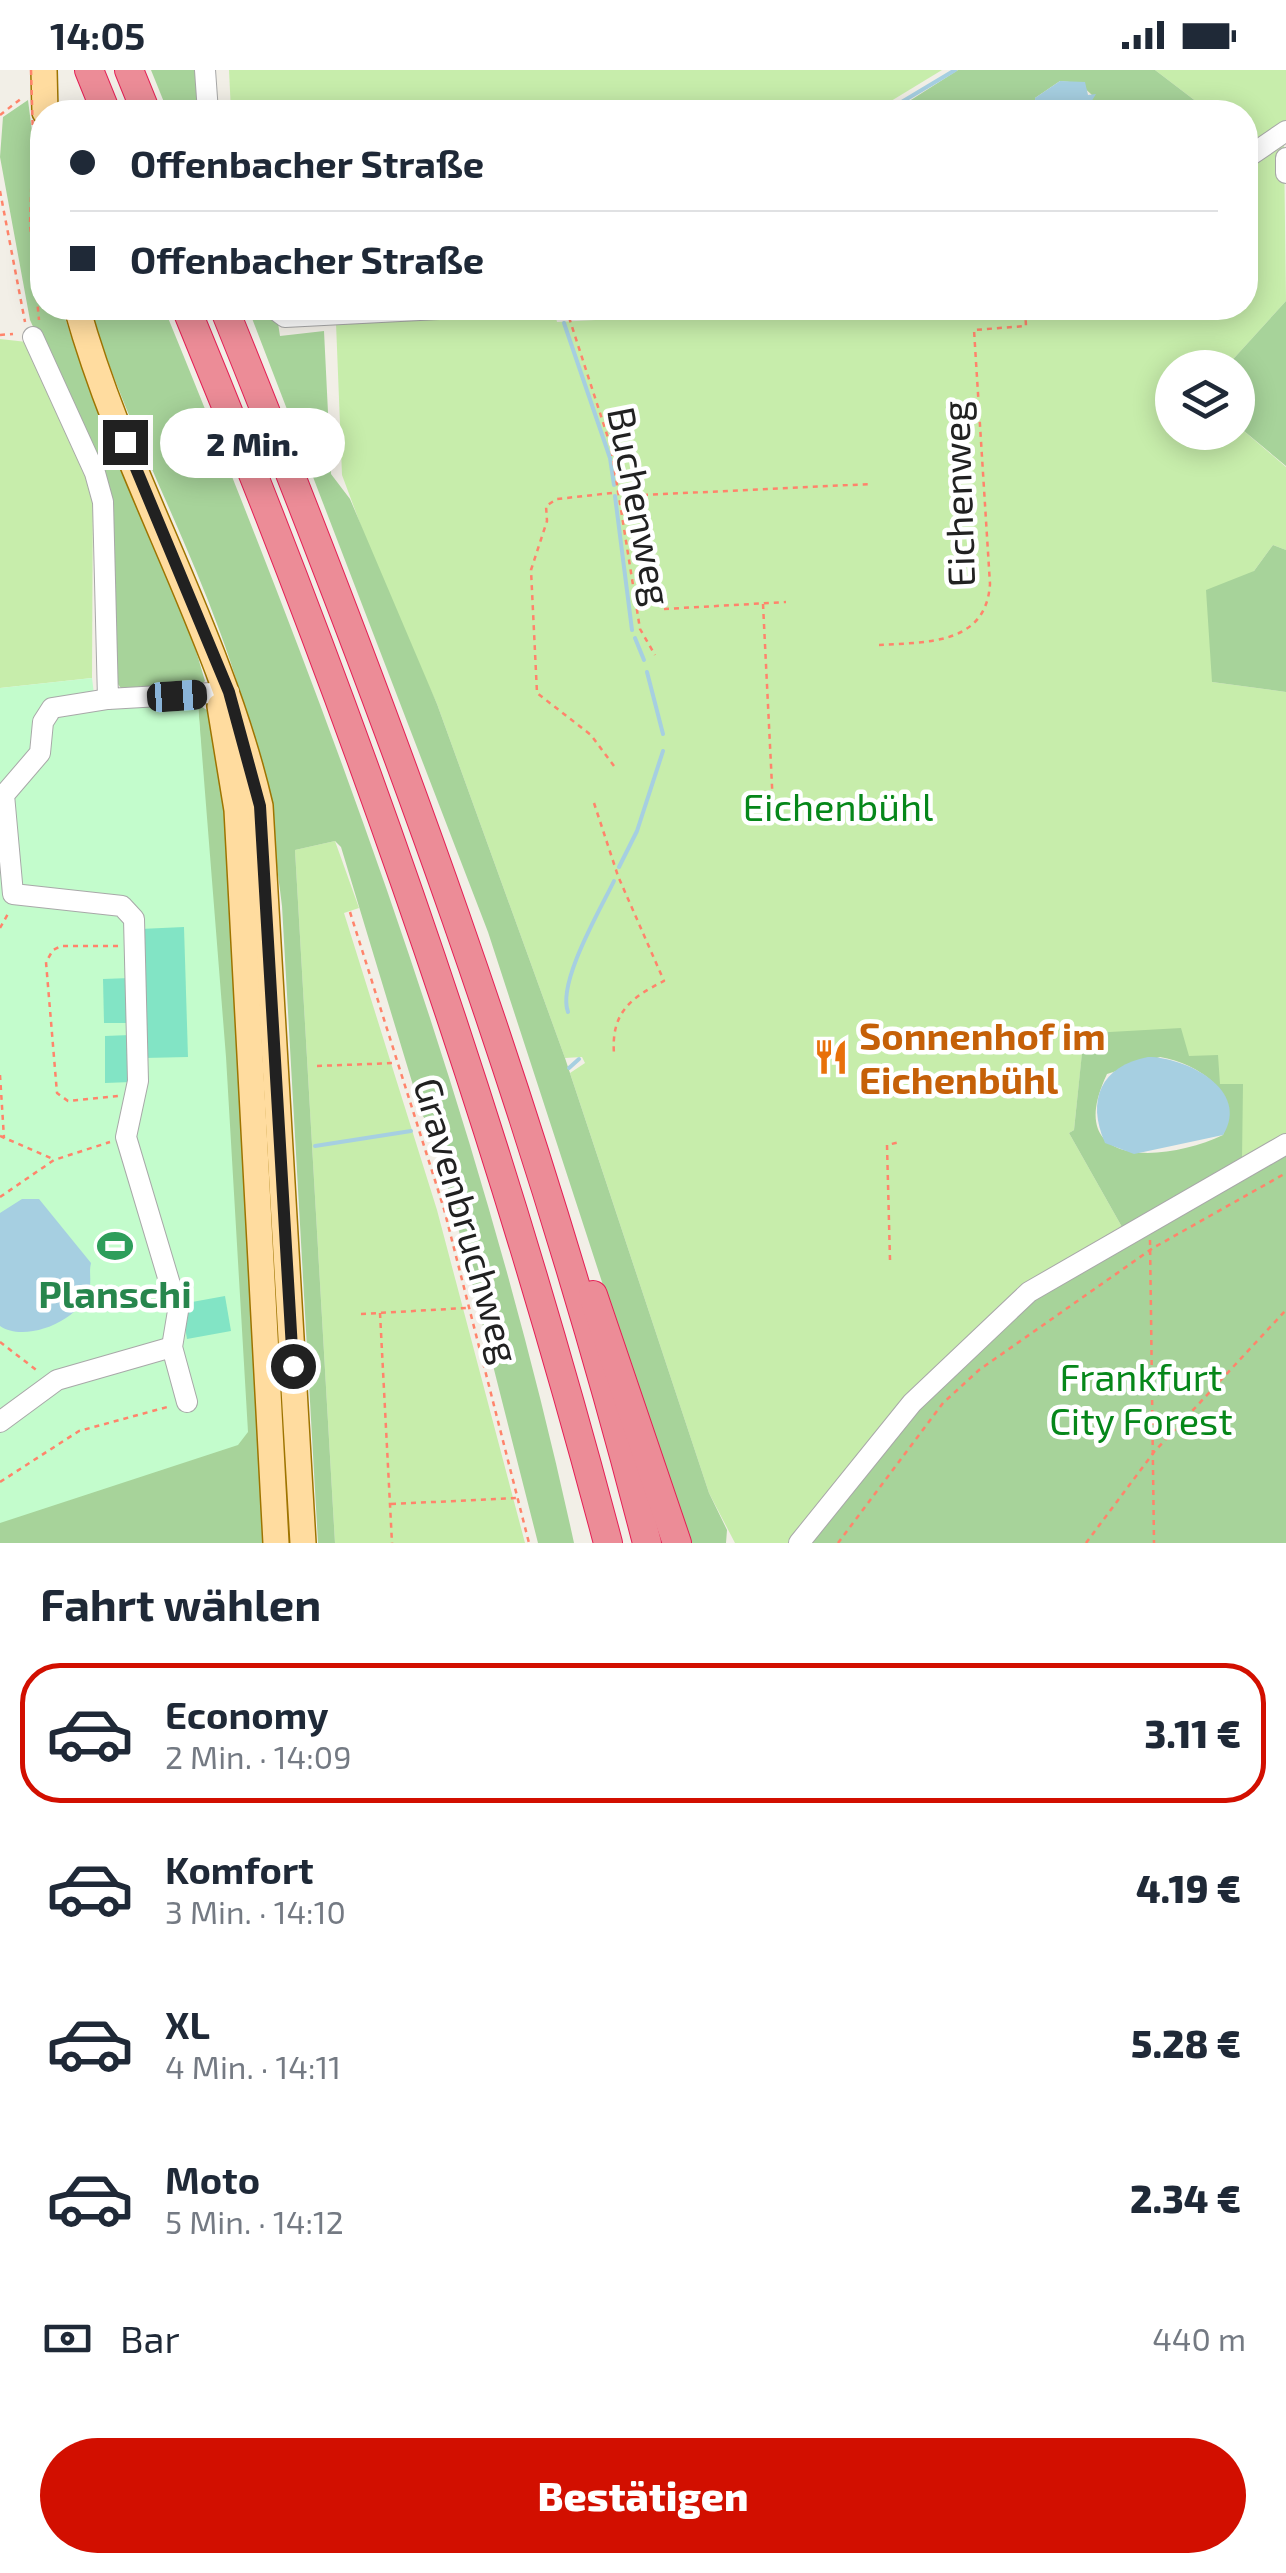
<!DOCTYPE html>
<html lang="de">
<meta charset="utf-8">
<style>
body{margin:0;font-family:"Exo 2",sans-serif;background:#f2f2f3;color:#1f2937;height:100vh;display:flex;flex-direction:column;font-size:38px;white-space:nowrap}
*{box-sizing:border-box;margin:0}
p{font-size:32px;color:#747a83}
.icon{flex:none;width:55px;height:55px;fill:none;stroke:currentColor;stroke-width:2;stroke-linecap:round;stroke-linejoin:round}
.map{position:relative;height:1473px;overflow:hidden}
.drawer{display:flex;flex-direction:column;background:#fff;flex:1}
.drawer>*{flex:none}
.guide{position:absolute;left:30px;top:30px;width:1228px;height:220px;border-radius:40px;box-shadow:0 5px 25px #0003;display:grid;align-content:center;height:220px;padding:0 40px;background:#fff}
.buttons{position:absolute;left:1155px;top:280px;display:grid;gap:20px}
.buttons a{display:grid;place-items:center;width:100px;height:100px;border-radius:50%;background:#fff;box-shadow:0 5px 25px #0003;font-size:50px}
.end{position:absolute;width:45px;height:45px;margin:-22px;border:12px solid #212121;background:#fff;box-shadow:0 0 0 5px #fff}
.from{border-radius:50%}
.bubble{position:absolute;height:70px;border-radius:35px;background:#fff;box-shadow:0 5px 25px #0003;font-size:32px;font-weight:800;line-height:70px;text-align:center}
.car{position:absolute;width:30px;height:60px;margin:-30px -15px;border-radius:12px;box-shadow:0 0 8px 2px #0007;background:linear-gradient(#222 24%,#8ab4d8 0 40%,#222 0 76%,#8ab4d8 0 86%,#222 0)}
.guide b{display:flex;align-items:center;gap:35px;height:95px;font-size:38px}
.guide b+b{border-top:2px solid #e0e1e3}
.guide i{width:25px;height:25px;background:#1f2937}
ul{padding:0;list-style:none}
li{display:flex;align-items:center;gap:30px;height:140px;margin:0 20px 15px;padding:0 20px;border:5px solid transparent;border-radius:40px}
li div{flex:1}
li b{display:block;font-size:38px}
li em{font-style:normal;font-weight:800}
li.active{border-color:#d20f00}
li>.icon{width:90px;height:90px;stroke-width:1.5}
h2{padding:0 40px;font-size:45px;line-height:120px}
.pay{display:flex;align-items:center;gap:25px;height:110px;padding:0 40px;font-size:38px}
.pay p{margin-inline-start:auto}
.primary-button{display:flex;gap:20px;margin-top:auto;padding:20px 40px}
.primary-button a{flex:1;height:115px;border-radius:60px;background:#d20f00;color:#fff;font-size:40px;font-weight:800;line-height:115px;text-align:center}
.status{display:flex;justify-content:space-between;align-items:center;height:70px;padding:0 50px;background:#fff;direction:ltr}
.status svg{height:28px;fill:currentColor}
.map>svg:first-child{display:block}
</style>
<div class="status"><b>14:05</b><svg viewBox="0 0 49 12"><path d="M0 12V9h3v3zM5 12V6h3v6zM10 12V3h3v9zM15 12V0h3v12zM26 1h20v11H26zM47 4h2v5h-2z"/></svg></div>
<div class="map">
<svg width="1286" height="1473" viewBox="0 0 1286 1473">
<rect width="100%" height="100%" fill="#f2efe7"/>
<g fill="#c7edab">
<path d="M229 0H942L873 42H231Z"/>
<path d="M1155 0H1286V50L1251 74 1245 70V42H1210Z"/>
<path d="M1284 75 1286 231 1226 297 1172 298V362H1238V356L1286 397V480L1273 475 1254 501 1212 612 1286 622V1066L1242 1090 1220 1014 1188 986 1083 974 1074 1060 1069 1063 1122 1157 1032 1210 790 1473H735L709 1423 570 1003 585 993 582 987 565 988 437 634 386 523 342 405 336 253 554 239 557 252 825 238H1245V101Z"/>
<path d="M0 269 27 272 93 410 92 608 0 618Z"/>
<path d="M335 771 359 838 344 843 437 1140 525 1473H335L295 780Z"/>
</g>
<g fill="#a7d39a" fill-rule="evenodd">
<path d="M151 0H197L202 42H168Z"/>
<path d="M958 0H1155L1210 42H1085L1092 25 1079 13 1060 11 1035 28 1036 42H892Z"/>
<path d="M28 30 42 141V238H62C100 365 169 482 205 611L198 617 123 621 115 610 101 404 30 250 0 87 3 47Z"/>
<path d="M1286 231V396L1238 356V298L1226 297Z"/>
<path d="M90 238H164C328 639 482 1048 574 1473H538L433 1059 422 1045 341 777 335 771 295 780 335 1473H318L282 836C271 742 253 651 220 562 180 452 124 350 90 238Z"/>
<path d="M248 238H268L278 253 280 266 324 261 331 404 350 429 437 634 565 988 709 1423 727 1460 726 1473H687L488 862Z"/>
<path d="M1273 475 1286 480V622L1212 612 1206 520 1254 501Z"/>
<path d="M198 634 211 643 222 704 232 820 265 1473H0V1426L204 728Z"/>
<path d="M1181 958 1189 986 1218 985 1220 1014H1243L1242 1090 1122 1157 1069 1063 1074 1060 1083 973 1091 972 1092 963ZM1160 987C1199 994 1242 1022 1223 1065 1166 1092 1061 1100 1107 1004Z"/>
<path d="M1286 1079V1473H808L888 1371 1030 1228Z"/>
</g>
<path fill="#c3fccc" d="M92 608 95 632 104 638 198 634 226 987 248 1362 238 1375 0 1453V618Z"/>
<g fill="#82e4c5">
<path d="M184 857 188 987 144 988 140 859Z"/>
<path d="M130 908 131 953H104L103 909Z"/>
<path d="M130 965 131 1012 105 1013V966Z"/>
<path d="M225 1226 231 1261 187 1269 181 1234Z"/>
</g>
<g fill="#a6cfe1">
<path d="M1060 11 1085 12 1088 25 1096 24 1085 42H1036L1035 28Z"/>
<path d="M1148 987C1185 987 1251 1019 1223 1065L1134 1084 1105 1073C1086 1030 1101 996 1148 987Z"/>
<path d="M22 1129H39L91 1193C89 1202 91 1207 90 1215 86 1249 26 1274 0 1256V1143Z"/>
</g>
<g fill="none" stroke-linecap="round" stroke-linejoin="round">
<g stroke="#a6cfe1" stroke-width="4">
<path d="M885 42 955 0"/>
<path d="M564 253 610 388 614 415"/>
<path d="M615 426 632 560"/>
<path d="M635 568 644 590"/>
<path d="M647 602 663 664"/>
<path d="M619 797 637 761 663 681"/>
<path d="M568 942C557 913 600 840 614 811"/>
<path d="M569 998 579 989"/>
<path d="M423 1057 431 1053"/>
<path d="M315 1076 411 1061"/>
</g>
<defs>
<g id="minor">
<path d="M205 0 208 42"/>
<path d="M1286 88V103"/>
<path d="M1245 89 1286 61"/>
<path d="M273 238 285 247 458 238"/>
<path d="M33 267 95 403 103 432 108 629 229 622"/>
<path d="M108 629 52 638 43 652 40 683 4 725 13 824 122 836 134 849 138 1011 126 1067 178 1241 172 1277 187 1332"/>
<path d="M0 1352 57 1310 172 1277"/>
<path d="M799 1473 912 1333 1029 1222 1286 1074"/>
</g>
<g id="major">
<path d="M44 0 45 42"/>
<path d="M77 238C125 409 220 562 260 736L303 1473"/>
<path d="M220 636 237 740 276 1473"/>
</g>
<g id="highway">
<path d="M89 0 106 42"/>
<path d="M129 0 146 42"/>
<path d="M186 238C352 640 497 1052 608 1473"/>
<path d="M224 238C387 641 539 1051 647 1473"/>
<path d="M593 1225 677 1473"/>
</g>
</defs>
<use href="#minor" stroke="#a8a8a8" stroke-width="22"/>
<use href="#major" stroke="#9e7400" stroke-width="28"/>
<use href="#highway" stroke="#e41f55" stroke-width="30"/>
<g stroke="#ff846b" stroke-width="2.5" stroke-dasharray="5 5" stroke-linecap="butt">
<path d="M0 45 22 28"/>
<path d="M33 67 30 154 39 250"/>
<path d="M0 121 25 252"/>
<path d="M566 238 611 377 640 559 655 585"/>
<path d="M0 265 13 264"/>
<path d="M623 426 871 414"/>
<path d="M763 534 773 736"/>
<path d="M664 539 786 532"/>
<path d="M879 575C927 572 986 575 990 514L974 260 1026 256 1025 238"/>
<path d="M614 696 591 665 537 623 531 500 547 451 546 436 557 429 621 422"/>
<path d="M594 733 618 806 664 911C630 928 611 943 614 984"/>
<path d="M350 842 444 1139 529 1473"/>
<path d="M0 858 9 842"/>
<path d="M118 876H61L53 880 46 892 57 1023 68 1031 119 1026"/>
<path d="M317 996 395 993"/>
<path d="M0 1005 4 1068"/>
<path d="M0 1066 53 1089"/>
<path d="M0 1127 54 1090 110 1072"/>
<path d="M1150 1170 1154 1473"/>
<path d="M890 1190 887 1075 900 1072"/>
<path d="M380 1243 392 1473"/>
<path d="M361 1244 466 1238"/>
<path d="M0 1272 39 1302"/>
<path d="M0 1412 79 1361 171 1336"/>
<path d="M391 1434 518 1428"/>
<path d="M838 1473 943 1333 979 1300 1153 1178 1286 1103"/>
<path d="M1086 1473 1154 1382 1286 1240"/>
</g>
<use href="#minor" stroke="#fff" stroke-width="20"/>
<use href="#major" stroke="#ffdc9f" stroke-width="25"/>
<use href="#highway" stroke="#ec8c97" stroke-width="28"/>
<path stroke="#ff846b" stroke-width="2.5" stroke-dasharray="5 5" stroke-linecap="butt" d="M31 0 33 67"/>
</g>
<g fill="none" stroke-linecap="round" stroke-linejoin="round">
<path stroke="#212121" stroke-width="12" d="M125 372 229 622 260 736 293 1296"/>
</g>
<defs>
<symbol id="restaurant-bare" viewBox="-9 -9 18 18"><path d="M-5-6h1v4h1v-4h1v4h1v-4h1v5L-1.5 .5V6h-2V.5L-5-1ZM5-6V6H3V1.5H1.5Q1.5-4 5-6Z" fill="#e8710a" stroke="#fff" stroke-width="2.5" paint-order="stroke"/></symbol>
<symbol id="stadium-bare" viewBox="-9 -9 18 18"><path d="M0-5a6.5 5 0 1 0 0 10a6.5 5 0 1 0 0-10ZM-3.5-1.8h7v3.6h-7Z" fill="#2e9e5b" stroke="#fff" stroke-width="2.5" paint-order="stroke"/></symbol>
</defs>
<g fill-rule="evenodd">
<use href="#restaurant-bare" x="806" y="962" width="50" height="50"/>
<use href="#stadium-bare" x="90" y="1151" width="50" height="50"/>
</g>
<g text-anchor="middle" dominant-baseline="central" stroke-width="9" stroke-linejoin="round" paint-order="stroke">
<g font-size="38" fill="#212121" stroke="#fff">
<text transform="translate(957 424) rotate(-92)">Eichenweg</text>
<text transform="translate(641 436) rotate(79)">Buchenweg</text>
<text transform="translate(468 1150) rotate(74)">Gravenbruchweg</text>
</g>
<g font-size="38" fill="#06871a" stroke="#fff">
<text x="838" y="736">Eichenbühl</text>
<text x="1141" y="1306">Frankfurt<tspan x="1141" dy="44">City Forest</tspan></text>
</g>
<g font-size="38" font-weight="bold" fill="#c56008" stroke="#fff" text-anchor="start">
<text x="859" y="965">Sonnenhof im<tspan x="859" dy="44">Eichenbühl</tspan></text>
</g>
<g font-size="38" font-weight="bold" fill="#27864d" stroke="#fff">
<text x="115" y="1223">Planschi</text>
</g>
</g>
</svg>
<div class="buttons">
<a><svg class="icon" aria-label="layers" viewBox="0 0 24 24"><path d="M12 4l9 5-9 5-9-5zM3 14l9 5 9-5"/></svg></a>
</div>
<i class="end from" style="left:293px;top:1296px"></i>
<i class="end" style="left:125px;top:372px"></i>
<div class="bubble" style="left:160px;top:338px;width:185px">2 Min.</div>
<i class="car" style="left:177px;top:626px;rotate:86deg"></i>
<div class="guide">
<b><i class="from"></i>Offenbacher Straße</b>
<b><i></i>Offenbacher Straße</b>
</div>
</div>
<section class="drawer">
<h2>Fahrt wählen</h2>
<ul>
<li class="active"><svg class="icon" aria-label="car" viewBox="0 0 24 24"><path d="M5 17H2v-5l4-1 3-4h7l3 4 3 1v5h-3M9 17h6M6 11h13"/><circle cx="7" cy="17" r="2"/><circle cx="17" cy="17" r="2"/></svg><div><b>Economy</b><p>2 Min. · 14:09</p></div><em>3.11 €</em></li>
<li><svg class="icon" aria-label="car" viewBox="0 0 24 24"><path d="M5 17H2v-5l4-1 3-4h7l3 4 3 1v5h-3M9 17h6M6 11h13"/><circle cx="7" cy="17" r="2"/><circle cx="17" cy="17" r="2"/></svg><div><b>Komfort</b><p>3 Min. · 14:10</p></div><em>4.19 €</em></li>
<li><svg class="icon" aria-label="car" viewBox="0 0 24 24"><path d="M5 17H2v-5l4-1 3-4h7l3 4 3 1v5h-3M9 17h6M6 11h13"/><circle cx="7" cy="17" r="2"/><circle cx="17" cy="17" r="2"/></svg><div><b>XL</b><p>4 Min. · 14:11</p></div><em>5.28 €</em></li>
<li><svg class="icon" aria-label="car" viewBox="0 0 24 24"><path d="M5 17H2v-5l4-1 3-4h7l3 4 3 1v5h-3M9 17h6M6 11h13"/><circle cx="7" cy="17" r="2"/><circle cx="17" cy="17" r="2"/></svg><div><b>Moto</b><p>5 Min. · 14:12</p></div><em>2.34 €</em></li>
</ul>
<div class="pay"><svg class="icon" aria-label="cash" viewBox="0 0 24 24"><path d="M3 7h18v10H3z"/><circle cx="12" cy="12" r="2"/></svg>Bar<p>440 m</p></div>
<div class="primary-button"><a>Bestätigen</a></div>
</section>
